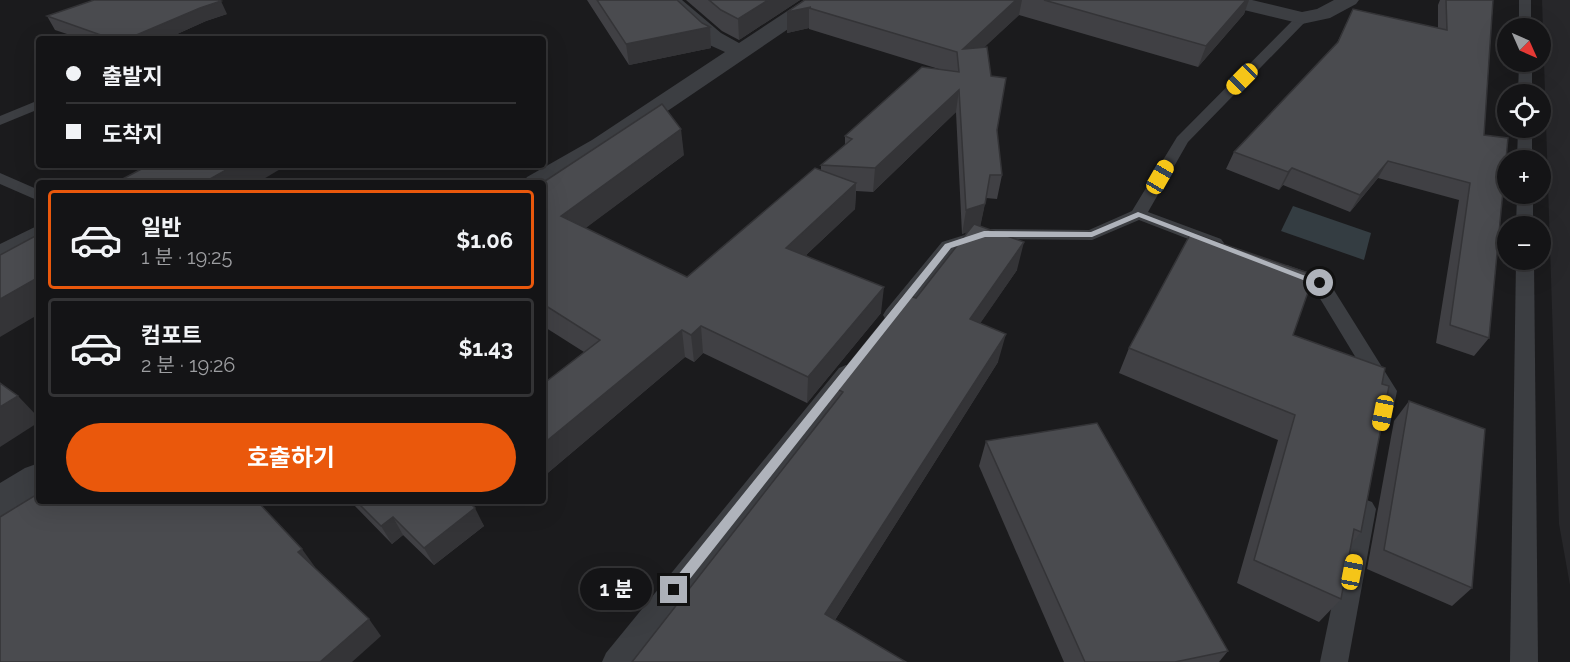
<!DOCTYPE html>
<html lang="ko">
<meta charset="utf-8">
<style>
body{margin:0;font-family:Raleway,"Noto Sans KR",sans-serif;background:#212123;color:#f1f3f6;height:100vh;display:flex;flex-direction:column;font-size:22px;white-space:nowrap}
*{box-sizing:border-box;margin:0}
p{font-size:20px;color:#9d9ea1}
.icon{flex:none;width:33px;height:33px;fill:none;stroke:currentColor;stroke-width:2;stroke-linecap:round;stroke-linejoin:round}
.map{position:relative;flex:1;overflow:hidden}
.drawer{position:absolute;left:36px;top:180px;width:510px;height:324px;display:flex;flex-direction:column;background:#141416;border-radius:6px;box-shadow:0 6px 24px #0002,0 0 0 2px #333335}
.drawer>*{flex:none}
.banner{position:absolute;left:36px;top:36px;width:510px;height:132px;border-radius:6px;box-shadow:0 6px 24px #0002,0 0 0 2px #333335;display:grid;align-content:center;height:132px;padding:0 30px;background:#141416}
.needle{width:39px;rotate:135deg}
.buttons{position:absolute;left:1497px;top:18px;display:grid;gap:12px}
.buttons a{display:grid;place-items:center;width:54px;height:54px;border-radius:50%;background:#141416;box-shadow:0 6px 24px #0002,0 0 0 2px #333335;font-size:30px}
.end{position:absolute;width:27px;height:27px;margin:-14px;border:8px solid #afb3bb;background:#111;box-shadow:0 0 0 3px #111}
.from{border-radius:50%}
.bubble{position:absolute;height:42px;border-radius:21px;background:#141416;box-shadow:0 6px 24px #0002,0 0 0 2px #333335;font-size:20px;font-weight:700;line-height:42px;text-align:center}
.car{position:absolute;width:18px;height:36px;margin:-18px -9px;border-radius:8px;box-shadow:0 0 4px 2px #0007;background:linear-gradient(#f5c518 24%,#345 0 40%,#f5c518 0 76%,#345 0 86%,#f5c518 0)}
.banner b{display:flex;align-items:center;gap:21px;height:57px;font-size:22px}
.banner b+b{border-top:2px solid #333335}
.banner i{width:15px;height:15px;background:#f1f3f6}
ul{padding:10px 0 0;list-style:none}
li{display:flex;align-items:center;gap:18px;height:99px;margin:0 12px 9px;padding:0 18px;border:3px solid #333335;border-radius:6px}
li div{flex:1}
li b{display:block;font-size:22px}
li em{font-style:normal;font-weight:700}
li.current{border-color:#ea580c}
li>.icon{width:54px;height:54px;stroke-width:1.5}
.action{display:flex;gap:12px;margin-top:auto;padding:12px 30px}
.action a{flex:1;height:69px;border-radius:36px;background:#ea580c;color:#fff;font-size:24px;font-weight:700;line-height:69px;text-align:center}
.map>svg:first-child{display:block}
</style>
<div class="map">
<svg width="1570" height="662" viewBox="0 0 1570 662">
<rect width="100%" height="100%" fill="#1b1b1d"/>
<path fill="#27272a" d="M1542 0H1570V585L1559 524Z"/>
<path fill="#343d42" d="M1293 206 1371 233 1364 260 1281 231Z"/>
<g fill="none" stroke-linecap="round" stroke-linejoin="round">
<g fill="#3c3e42" fill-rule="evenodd">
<rect x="1519" y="0" width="12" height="28"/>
<path d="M1302 14 1308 18 1306 21 1188 142 1148 212 1221 239 1224 243 1221 247H1209L1139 220 1092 240 985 239 954 250 900 320 893 322 886 320 883 315 886 310 942 242 984 229 1089 230 1132 211 1177 137 1298 15Z"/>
<path d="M1519 62H1532V94H1518Z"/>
<path d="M39 100V109L0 125V116Z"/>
<path d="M1518 128H1532V160H1517Z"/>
<path d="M0 173 39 190V201L0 184Z"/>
<path d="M1517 194H1533V226H1516Z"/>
<path d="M39 225V237L0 257V244Z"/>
<path d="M1516 260H1534L1538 662H1510Z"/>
<path d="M1287 265 1327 279 1397 391 1392 415 1384 417 1376 415 1373 409 1376 391 1313 287 1281 275 1278 271 1281 267Z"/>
<path d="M846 365 853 368 856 373 853 378 633 662H602L606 653 839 368Z"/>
<path d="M1364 499 1372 502 1376 509 1348 662H1320L1352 509 1356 502Z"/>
</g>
<g fill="#3c3e42" fill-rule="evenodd">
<path d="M660 0H682L721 33 739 43 804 0H828L825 4 610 150 547 189 543 190V183H523L527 177 592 140 725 52 705 43Z"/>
<path d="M1216 0H1252L1302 12 1317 9 1334 0H1359L1356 4 1330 18 1302 24 1219 4Z"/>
<path d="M39 463V499L14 515 0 520V483L25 468Z"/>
</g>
</g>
<g fill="#404044">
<path d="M587 0H677L702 23 710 27 711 48 629 65Z"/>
<path d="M686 0H800L739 40 722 31Z"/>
<path d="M805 0H1249L1244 14 1198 67 1019 15 984 47 997 130 1002 175 997 199 986 198 980 226 1017 270 980 323 998 362 835 620 632 662 829 409 831 386 916 298 968 231 962 234 956 112 873 192 856 191 855 209 806 255 881 313 807 403 703 353 694 362 685 357 543 477V384L584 352 543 326V183L684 155 585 228 687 277 821 170V165L845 145V136L942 70 809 29V28L787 33V12Z"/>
<path d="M1440 0H1493L1484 135 1489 338 1474 356 1436 343 1459 200 1378 178 1350 212 1283 185 1279 190 1226 169 1234 152 1337 43 1353 9 1438 28V5Z"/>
<path d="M227 14 206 21 166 39H82L55 30 47 16Z"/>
<path d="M1293 335 1382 384 1361 532 1352 543 1341 599 1319 622 1237 583 1278 440 1119 373 1129 348Z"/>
<path d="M1409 401 1472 588 1452 606 1367 569 1394 421Z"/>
<path d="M986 441 1228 651 1219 662H1064L979 466Z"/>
<path d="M351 501H468L484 526 434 565 403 535 392 544 354 505Z"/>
</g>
<g fill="#343437">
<path d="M768 0H800L739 40 738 19Z"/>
<path d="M1016 0H1022L1019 15 959 71 963 49Z"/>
<path d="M1246 0H1249L1244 14 1198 67 1206 46Z"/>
<path d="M221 1 227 14 206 21 166 39H127L200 8Z"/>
<path d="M811 7 809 8V28L787 33V12Z"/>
<path d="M710 27 711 48 629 65 626 44Z"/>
<path d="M959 90 956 112 873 192 875 168Z"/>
<path d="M681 129 684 155 567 242 561 216Z"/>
<path d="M1388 161 1378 178 1350 212 1360 195Z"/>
<path d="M235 165H287L257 183H203Z"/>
<path d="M1292 168 1283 185 1279 190 1288 172Z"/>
<path d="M856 183 855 209 786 274V248Z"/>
<path d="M985 204 980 228 962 234 966 210Z"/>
<path d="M1024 242 1017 270 964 347 970 319Z"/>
<path d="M39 277V314L0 337V299Z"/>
<path d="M884 287 881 313 807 403 808 377Z"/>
<path d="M701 326 703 353 694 362 691 335Z"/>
<path d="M682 330 685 357 543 477V444Z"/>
<path d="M1006 334 998 362 823 639 825 614Z"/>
<path d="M18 396 39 418V422L0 447V407Z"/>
<path d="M475 508 484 526 434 565 424 548Z"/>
<path d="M393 517 403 535 392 544 381 526Z"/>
<path d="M302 549 315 567 312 569 298 552Z"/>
<path d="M369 619 381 636 352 662H319Z"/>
</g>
<g fill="#4a4b4f" stroke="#343437" stroke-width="1.5">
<path d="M94 0H218L221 1 200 8 127 39H112L47 16Z"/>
<path d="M597 0H677L702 23 710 27 626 44Z"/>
<path d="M709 0H768L738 19 721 10Z"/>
<path d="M805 0H1016L963 49 987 47 991 76 1006 78 997 130 1002 175H990L985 204 966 210 959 90 875 168 821 165 852 139 845 136 922 67 959 72 957 52 809 8 811 7 787 12Z"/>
<path d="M1044 0H1246L1206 46Z"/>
<path d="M1446 0H1493L1484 135 1508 138 1489 338 1450 325 1470 183 1388 161 1360 195 1292 168 1288 172 1234 152 1338 42 1353 9 1447 30Z"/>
<path d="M662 104 681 129 561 216 687 277 815 168 856 183 786 248 884 287 808 377 701 326 691 335 682 330 543 444V384L600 340 543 304 542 183Z"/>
<path d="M149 165H235L203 183H115Z"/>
<path d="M974 224 1024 242 970 319 1006 334 825 614 906 662H632L843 392 831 386 905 294 916 298Z"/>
<path d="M1191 233 1314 275 1293 335 1385 368 1382 384 1389 386 1361 532 1354 529 1341 599 1254 560 1295 415 1129 348Z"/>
<path d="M39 234V277L0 299V255Z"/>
<path d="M0 383 18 396 0 407Z"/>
<path d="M1409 401 1485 429 1472 588 1384 550Z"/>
<path d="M1097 423 1228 651 1175 662H1085L986 441Z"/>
<path d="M39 493V501H257L302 549 298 552 369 619 320 662H0V517Z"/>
<path d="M356 501H468L475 508 424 548 393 517 381 526Z"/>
</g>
<path fill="#afb3bb" d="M1138 212 1324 283 1316 285 1139 217 1092 237H985L951 248 678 594H669L667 590 669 586 945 244 984 231 1091 232Z"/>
</svg>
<div class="buttons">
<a><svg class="needle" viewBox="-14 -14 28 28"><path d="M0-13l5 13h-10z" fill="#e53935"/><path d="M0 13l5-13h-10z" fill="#9d9ea1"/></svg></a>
<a><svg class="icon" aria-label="locate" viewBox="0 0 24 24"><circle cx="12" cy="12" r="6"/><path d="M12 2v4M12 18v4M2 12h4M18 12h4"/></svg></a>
<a>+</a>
<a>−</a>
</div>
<i class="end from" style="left:1320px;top:283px"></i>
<i class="end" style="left:674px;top:590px"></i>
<div class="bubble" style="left:580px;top:568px;width:72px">1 분</div>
<i class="car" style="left:1242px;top:79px;rotate:225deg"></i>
<i class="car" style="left:1160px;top:177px;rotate:30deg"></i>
<i class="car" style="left:1383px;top:413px;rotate:191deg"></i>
<i class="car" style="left:1352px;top:572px;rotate:11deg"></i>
<div class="banner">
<b><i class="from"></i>출발지</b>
<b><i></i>도착지</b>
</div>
<section class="drawer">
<ul>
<li class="current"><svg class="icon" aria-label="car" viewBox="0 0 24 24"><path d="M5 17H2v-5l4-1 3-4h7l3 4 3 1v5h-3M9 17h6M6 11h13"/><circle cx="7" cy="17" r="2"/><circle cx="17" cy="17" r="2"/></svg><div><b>일반</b><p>1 분 · 19:25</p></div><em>$1.06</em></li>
<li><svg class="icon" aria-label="car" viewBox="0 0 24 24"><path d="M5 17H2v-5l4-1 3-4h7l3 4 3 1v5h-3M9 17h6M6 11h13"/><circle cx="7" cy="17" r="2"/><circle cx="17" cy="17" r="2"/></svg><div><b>컴포트</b><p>2 분 · 19:26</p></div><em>$1.43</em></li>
</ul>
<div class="action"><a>호출하기</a></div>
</section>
</div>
